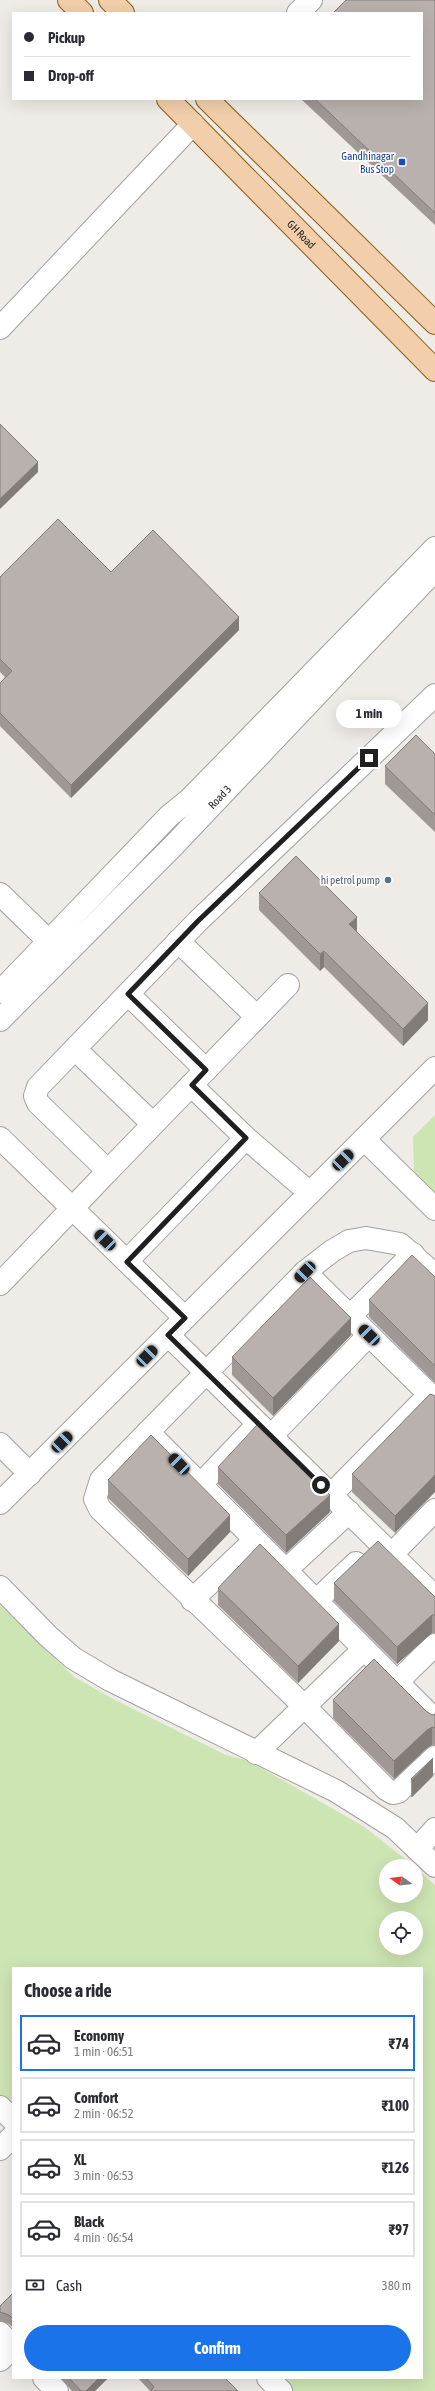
<!DOCTYPE html>
<meta charset="utf-8">
<style>
body{margin:0;font-family:"Asap Condensed",sans-serif;background:#f7f7f7;color:#2b2b33;height:100vh;display:flex;flex-direction:column;font-size:15px;white-space:nowrap}
*{box-sizing:border-box;margin:0}
p{font-size:13px;color:#7c7c81}
.icon{flex:none;width:22px;height:22px;fill:none;stroke:currentColor;stroke-width:2;stroke-linecap:round;stroke-linejoin:round}
.map{position:relative;flex:1;overflow:hidden}
.sheet{position:absolute;left:12px;top:1967px;width:411px;height:412px;display:flex;flex-direction:column;background:#fff;border-radius:0px;box-shadow:0 4px 16px #0002}
.sheet>*{flex:none}
.top-card{position:absolute;left:12px;top:12px;width:411px;height:88px;border-radius:0px;box-shadow:0 4px 16px #0002;display:grid;align-content:center;height:88px;padding:0 12px;background:#fff}
.needle{width:26px;rotate:285deg}
.tools{position:absolute;left:379px;top:1859px;display:grid;gap:8px}
.tools a{display:grid;place-items:center;width:44px;height:44px;border-radius:50%;background:#fff;box-shadow:0 4px 16px #0002;font-size:20px}
.end{position:absolute;width:18px;height:18px;margin:-9px;border:5px solid #202020;background:#fff;box-shadow:0 0 0 2px #fff}
.from{border-radius:50%}
.bubble{position:absolute;height:28px;border-radius:14px;background:#fff;box-shadow:0 4px 16px #0002;font-size:13px;font-weight:700;line-height:28px;text-align:center}
.car{position:absolute;width:12px;height:24px;margin:-12px -6px;border-radius:5px;box-shadow:0 0 3px 1px #0007;background:linear-gradient(#222 24%,#8ab4d8 0 40%,#222 0 76%,#8ab4d8 0 86%,#222 0)}
.top-card b{display:flex;align-items:center;gap:14px;height:38px;font-size:15px}
.top-card b+b{border-top:1px solid #e1e1e2}
.top-card i{width:10px;height:10px;background:#2b2b33}
ul{padding:0;list-style:none}
li{display:flex;align-items:center;gap:12px;height:56px;margin:0 8px 6px;padding:0 4px;border:2px solid #e1e1e2;border-radius:0px}
li div{flex:1}
li b{display:block;font-size:15px}
li em{font-style:normal;font-weight:700}
li.on{border-color:#1a73e8}
li>.icon{width:36px;height:36px;stroke-width:1.5}
h2{padding:0 12px;font-size:18px;line-height:48px}
.pay{display:flex;align-items:center;gap:10px;height:44px;padding:0 12px;font-size:15px}
.pay p{margin-inline-start:auto}
.cta{display:flex;gap:8px;margin-top:auto;padding:8px 12px}
.cta a{flex:1;height:46px;border-radius:24px;background:#1a73e8;color:#fff;font-size:16px;font-weight:700;line-height:46px;text-align:center}
.map>svg:first-child{display:block}
</style>
<div class="map">
<svg width="435" height="2391" viewBox="0 0 435 2391">
<rect width="100%" height="100%" fill="#efece7"/>
<g fill="#cde4b3" fill-rule="evenodd">
<path d="M435 1115V1193L414 1172 413 1137Z"/>
<path d="M0 1605 74 1677 117 1701 226 1755 249 1761 363 1826 414 1866H386V1896H416V1868L435 1885V2391H293L280 2378H422V1968H13V2113L0 2100ZM386 1918H416V1948H386Z"/>
</g>
<g fill="none" stroke-linecap="round" stroke-linejoin="round">
<defs>
<g id="minor">
<path d="M298 13 311 0"/>
<path d="M0 328 193 124"/>
<path d="M0 894 60 952"/>
<path d="M178 941 257 1017"/>
<path d="M288 985 108 1171 38 1103 35 1096 38 1087 198 921 435 695"/>
<path d="M0 992 169 816 190 799 435 548"/>
<path d="M128 994 206 1070"/>
<path id="s1" d="M0 1020 175 844 435 570"/>
<path d="M75 1049 153 1124"/>
<path d="M191 1085 246 1138 310 1193"/>
<path d="M0 1138 185 1318"/>
<path d="M364 1139 435 1209"/>
<path d="M127 1261 246 1138"/>
<path d="M305 1272 435 1400"/>
<path d="M435 1275 400 1244 366 1238 349 1241 332 1251 305 1272 101 1480 95 1499 100 1509 305 1707 386 1789 393 1793 398 1792 435 1757"/>
<path d="M0 1284 108 1171"/>
<path d="M350 1316 413 1254"/>
<path d="M168 1335 435 1597"/>
<path d="M148 1432 435 1720"/>
<path d="M271 1436 369 1335"/>
<path d="M0 1444 30 1474"/>
<path d="M200 1485 258 1424"/>
<path d="M331 1495 429 1395"/>
<path d="M0 1503 435 1068"/>
<path d="M392 1554 435 1510"/>
<path d="M286 1570 349 1512"/>
<path d="M0 1587 48 1636 73 1658 110 1680 336 1791 395 1828 435 1866"/>
<path d="M192 1600 255 1540"/>
<path d="M316 1601 356 1563"/>
<path d="M397 1682 435 1645"/>
<path d="M256 1753 364 1649"/>
<path d="M417 1849 435 1829"/>
<path d="M0 2107 13 2120"/>
<path d="M0 2149 13 2136"/>
<path d="M0 2333 13 2346"/>
<path d="M0 2360 13 2347"/>
<path d="M44 2378 57 2391"/>
<path d="M268 2378 281 2391"/>
</g>
<g id="major">
<path d="M69 0 82 13"/>
<path d="M110 0 123 13"/>
<path id="s2" d="M168 99 435 370"/>
<path d="M207 99 435 323"/>
</g>
</defs>
<use href="#minor" stroke="#a1a1a1" stroke-width="24"/>
<use href="#major" stroke="#8c5d10" stroke-width="24"/>
<use href="#minor" stroke="#fff" stroke-width="22"/>
<use href="#major" stroke="#f2cfaa" stroke-width="22"/>
</g>
<g fill="#9f9895">
<path d="M435 0V225L301 99H422Z"/>
<path d="M111 572 239 630 71 798 0 726V683L5 677 0 672V577Z"/>
<path d="M435 754V832L385 784V766Z"/>
<path d="M259 893 357 932 428 1020 403 1046 324 967 320 971 259 910Z"/>
<path d="M435 1277V1383L369 1317V1300Z"/>
<path d="M351 1335 273 1416 232 1375V1357Z"/>
<path d="M435 1396 395 1533 352 1492V1474Z"/>
<path d="M218 1467 330 1512 286 1553 218 1484Z"/>
<path d="M108 1480 230 1532 188 1576 108 1498Z"/>
<path d="M334 1583 435 1597V1633H432L397 1664 334 1601Z"/>
<path d="M218 1588 339 1641 298 1683 218 1605Z"/>
<path d="M333 1700 426 1711 432 1715 435 1714V1746L432 1745 427 1748 394 1779 333 1718Z"/>
<path d="M433 1776 412 1797H411V1779Z"/>
<path d="M13 2293V2328L9 2324 0 2321V2306Z"/>
<path d="M61 2378H108L95 2391H72Z"/>
<path d="M138 2378H225L238 2391H150Z"/>
</g>
<g fill="#827c79">
<path d="M38 462V472L0 509V499Z"/>
<path d="M239 617V630L71 798V785Z"/>
<path d="M357 917V933L349 924Z"/>
<path d="M324 951V967L320 971V954Z"/>
<path d="M428 1003V1020L403 1046V1029Z"/>
<path d="M351 1318V1335L273 1416V1398Z"/>
<path d="M435 1475V1492L395 1533V1516Z"/>
<path d="M330 1495V1512L286 1553V1535Z"/>
<path d="M230 1515V1532L188 1576V1559Z"/>
<path d="M432 1615V1633L397 1664V1647Z"/>
<path d="M339 1624V1641L298 1683V1666Z"/>
<path d="M432 1727V1745L427 1748 394 1779V1761L427 1730Z"/>
<path d="M433 1758V1776L412 1797V1780Z"/>
<path d="M99 2378H108L95 2391H86Z"/>
</g>
<g fill="#b9b1ad" stroke="#827c79">
<path d="M346 0H435V213L315 99H422V13H333Z"/>
<path d="M0 424 38 462 0 499Z"/>
<path d="M58 519 111 572 153 530 239 617 71 785 0 713V683L12 671 0 659V577Z"/>
<path d="M416 735 435 754V815L385 766Z"/>
<path d="M296 856 357 917 349 924 428 1003 403 1029 324 951 320 954 259 893Z"/>
<path d="M412 1255 435 1277V1366L369 1300Z"/>
<path d="M310 1277 351 1318 273 1398 232 1357Z"/>
<path d="M430 1394 433 1395 435 1396V1475L395 1516 352 1474Z"/>
<path d="M258 1424 330 1495 286 1535 218 1467Z"/>
<path d="M151 1435 230 1515 188 1559 108 1480Z"/>
<path d="M378 1541 435 1597V1615H432L397 1647 334 1583Z"/>
<path d="M260 1544 339 1624 298 1666 218 1588Z"/>
<path d="M374 1659 426 1711 432 1715 435 1714V1728L432 1727 427 1730 394 1761 333 1700Z"/>
<path d="M433 1758 412 1780 411 1779Z"/>
<path d="M13 2293V2319L9 2315 0 2312V2306Z"/>
<path d="M69 2378H99L86 2391H81Z"/>
<path d="M146 2378H225L238 2391H151L154 2387Z"/>
</g>
<g fill="none" stroke-linecap="round" stroke-linejoin="round">
<path stroke="#202020" stroke-width="5" d="M321 1485 168 1335 185 1318 127 1262 246 1138 192 1085 206 1070 128 994 198 921 369 758"/>
</g>
<rect fill="#1a4fb4" stroke="#fff" stroke-width="1.5" x="398" y="158" width="8" height="8" rx="2"/>
<circle fill="#5c6f8a" stroke="#fff" stroke-width="1.5" cx="388" cy="880" r="4"/>
<g text-anchor="middle" dominant-baseline="central" stroke-width="3.5" stroke-linejoin="round" paint-order="stroke">
<g font-size="11" fill="#164399" stroke="#fff" text-anchor="end">
<text x="394" y="156">Gandhinagar<tspan x="394" dy="13">Bus Stop</tspan></text>
</g>
<g font-size="11" fill="#202020" stroke="#fff">
<text stroke="none"><textPath href="#s2" startOffset="190">GH Road</textPath></text>
<text stroke="none"><textPath href="#s1" startOffset="313">Road 3</textPath></text>
</g>
<g font-size="11" fill="#4e5e75" stroke="#fff" text-anchor="end">
<text x="380" y="880">hi petrol pump</text>
</g>
</g>
</svg>
<div class="tools">
<a><svg class="needle" viewBox="-14 -14 28 28"><path d="M0-13l5 13h-10z" fill="#e53935"/><path d="M0 13l5-13h-10z" fill="#7c7c81"/></svg></a>
<a><svg class="icon" aria-label="locate" viewBox="0 0 24 24"><circle cx="12" cy="12" r="6"/><path d="M12 2v4M12 18v4M2 12h4M18 12h4"/></svg></a>
</div>
<i class="end from" style="left:321px;top:1485px"></i>
<i class="end" style="left:369px;top:758px"></i>
<div class="bubble" style="left:336px;top:700px;width:66px">1 min</div>
<i class="car" style="left:343px;top:1160px;rotate:45deg"></i>
<i class="car" style="left:105px;top:1240px;rotate:314deg"></i>
<i class="car" style="left:305px;top:1272px;rotate:224deg"></i>
<i class="car" style="left:369px;top:1335px;rotate:314deg"></i>
<i class="car" style="left:147px;top:1356px;rotate:45deg"></i>
<i class="car" style="left:62px;top:1442px;rotate:45deg"></i>
<i class="car" style="left:179px;top:1464px;rotate:315deg"></i>
<div class="top-card">
<b><i class="from"></i>Pickup</b>
<b><i></i>Drop-off</b>
</div>
<section class="sheet">
<h2>Choose a ride</h2>
<ul>
<li class="on"><svg class="icon" aria-label="car" viewBox="0 0 24 24"><path d="M5 17H2v-5l4-1 3-4h7l3 4 3 1v5h-3M9 17h6M6 11h13"/><circle cx="7" cy="17" r="2"/><circle cx="17" cy="17" r="2"/></svg><div><b>Economy</b><p>1 min · 06:51</p></div><em>₹74</em></li>
<li><svg class="icon" aria-label="car" viewBox="0 0 24 24"><path d="M5 17H2v-5l4-1 3-4h7l3 4 3 1v5h-3M9 17h6M6 11h13"/><circle cx="7" cy="17" r="2"/><circle cx="17" cy="17" r="2"/></svg><div><b>Comfort</b><p>2 min · 06:52</p></div><em>₹100</em></li>
<li><svg class="icon" aria-label="car" viewBox="0 0 24 24"><path d="M5 17H2v-5l4-1 3-4h7l3 4 3 1v5h-3M9 17h6M6 11h13"/><circle cx="7" cy="17" r="2"/><circle cx="17" cy="17" r="2"/></svg><div><b>XL</b><p>3 min · 06:53</p></div><em>₹126</em></li>
<li><svg class="icon" aria-label="car" viewBox="0 0 24 24"><path d="M5 17H2v-5l4-1 3-4h7l3 4 3 1v5h-3M9 17h6M6 11h13"/><circle cx="7" cy="17" r="2"/><circle cx="17" cy="17" r="2"/></svg><div><b>Black</b><p>4 min · 06:54</p></div><em>₹97</em></li>
</ul>
<div class="pay"><svg class="icon" aria-label="cash" viewBox="0 0 24 24"><path d="M3 7h18v10H3z"/><circle cx="12" cy="12" r="2"/></svg>Cash<p>380 m</p></div>
<div class="cta"><a>Confirm</a></div>
</section>
</div>
